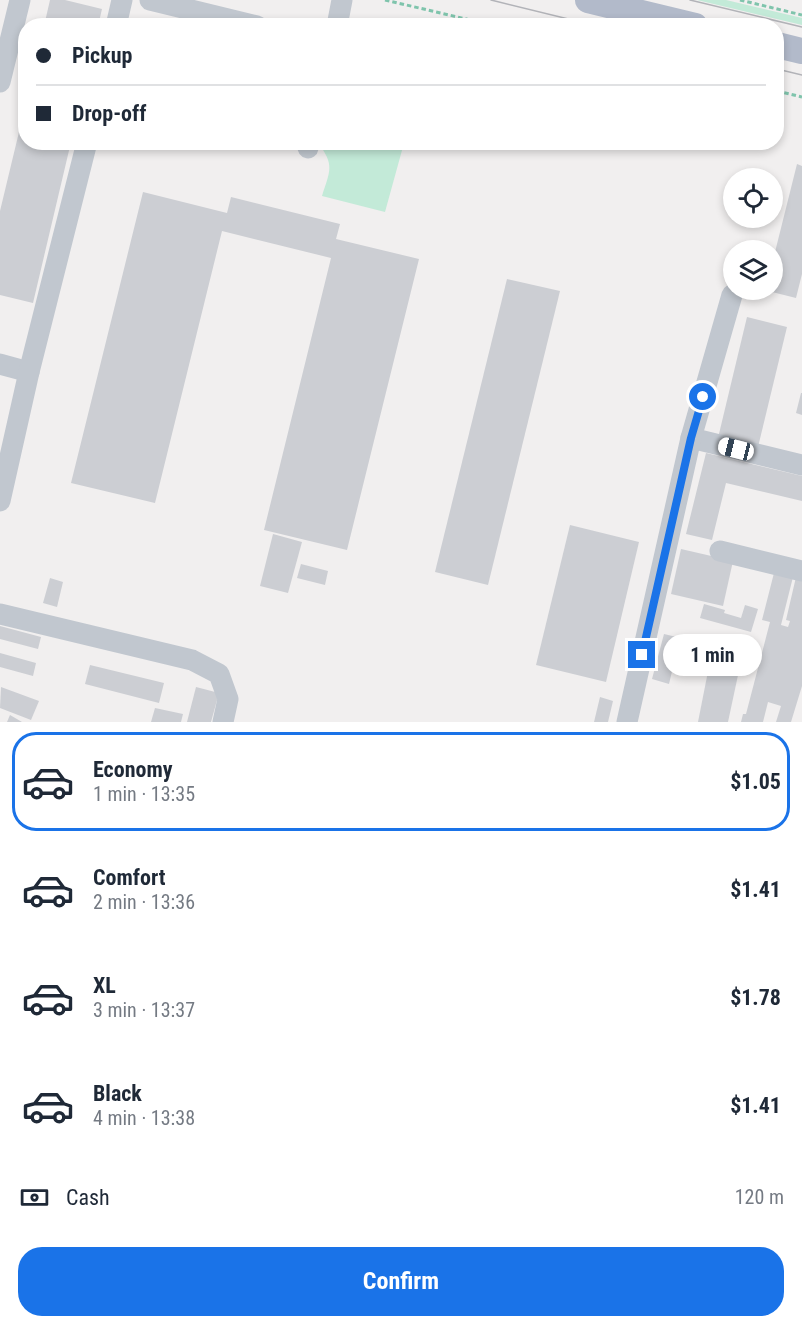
<!DOCTYPE html>
<meta charset="utf-8">
<style>
body{margin:0;font-family:"Roboto Condensed",sans-serif;background:#f6f6f7;color:#1f2937;height:100vh;display:flex;flex-direction:column;font-size:22px;white-space:nowrap}
*{box-sizing:border-box;margin:0}
p{font-size:20px;color:#747a83}
.icon{flex:none;width:33px;height:33px;fill:none;stroke:currentColor;stroke-width:2;stroke-linecap:round;stroke-linejoin:round}
.map{position:relative;height:722px;overflow:hidden}
.details{display:flex;flex-direction:column;background:#fff;flex:1}
.details>*{flex:none}
.banner{position:absolute;left:18px;top:18px;width:766px;height:132px;border-radius:24px;box-shadow:0 3px 9px #0003;display:grid;align-content:center;height:132px;padding:0 18px;background:#fff}
.tools{position:absolute;left:723px;top:168px;display:grid;gap:12px}
.tools a{display:grid;place-items:center;width:60px;height:60px;border-radius:50%;background:#fff;box-shadow:0 3px 9px #0003;font-size:30px}
.end{position:absolute;width:27px;height:27px;margin:-14px;border:8px solid #1a73e8;background:#fff;box-shadow:0 0 0 3px #fff}
.from{border-radius:50%}
.bubble{position:absolute;height:42px;border-radius:21px;background:#fff;box-shadow:0 3px 9px #0003;font-size:20px;font-weight:700;line-height:42px;text-align:center}
.car{position:absolute;width:18px;height:36px;margin:-18px -9px;border-radius:8px;box-shadow:0 0 4px 2px #0007;background:linear-gradient(#fff 24%,#345 0 40%,#fff 0 76%,#345 0 86%,#fff 0)}
.banner b{display:flex;align-items:center;gap:21px;height:57px;font-size:22px}
.banner b+b{border-top:2px solid #e0e1e3}
.banner i{width:15px;height:15px;background:#1f2937}
ul{padding:10px 0 0;list-style:none}
li{display:flex;align-items:center;gap:18px;height:99px;margin:0 12px 9px;padding:0 6px;border:3px solid transparent;border-radius:24px}
li div{flex:1}
li b{display:block;font-size:22px}
li em{font-style:normal;font-weight:700}
li.selected{border-color:#1a73e8}
li>.icon{width:54px;height:54px;stroke-width:1.5}
.pay{display:flex;align-items:center;gap:15px;height:66px;padding:0 18px;font-size:22px}
.pay p{margin-inline-start:auto}
.primary-button{display:flex;gap:12px;margin-top:auto;padding:12px 18px}
.primary-button a{flex:1;height:69px;border-radius:24px;background:#1a73e8;color:#fff;font-size:24px;font-weight:700;line-height:69px;text-align:center}
.map>svg:first-child{display:block}
</style>
<div class="map">
<svg width="802" height="722" viewBox="0 0 802 722">
<rect width="100%" height="100%" fill="#f1efef"/>
<g fill="#c3ead8">
<path d="M697 0H726L802 18V25Z"/>
<path d="M318 143H404L385 212 322 196C330 171 335 165 318 143Z"/>
</g>
<g fill="#ccced3">
<path d="M50 0H65L102 9 98 26H44Z"/>
<path d="M25 107 26 142H71L33 303 0 295V211Z"/>
<path d="M797 164 802 166V274L796 298 764 290H772V264Z"/>
<path d="M143 192 227 213 231 197 340 224 336 239 419 259 347 550 264 530 331 258 222 231 155 503 71 483Z"/>
<path d="M507 279 560 291 488 585 435 572Z"/>
<path d="M747 317 787 327 758 447 718 438Z"/>
<path d="M801 393H802V415L796 413Z"/>
<path d="M706 453 802 476V501L726 483 712 540 686 534Z"/>
<path d="M570 525 639 542 606 682 536 665Z"/>
<path d="M273 534 302 542 288 593 260 586Z"/>
<path d="M681 549 733 561 723 606 671 594Z"/>
<path d="M301 564 328 571 325 585 297 578Z"/>
<path d="M774 573 793 577 781 625 788 627 790 621 786 620 796 577 802 578V686L791 722H776L781 706 768 702 763 722H741L743 714H746L770 622 762 620Z"/>
<path d="M50 578 63 582 57 607 43 603Z"/>
<path d="M704 604 725 610 724 613 741 618 745 605 758 609 751 632 700 618Z"/>
<path d="M0 626 41 637 38 649 0 639Z"/>
<path d="M664 634 689 640 684 661 675 659 669 684 652 679Z"/>
<path d="M714 641 744 647 728 722H698Z"/>
<path d="M0 653 36 663 33 676 0 667Z"/>
<path d="M90 665 164 683 159 703 85 684Z"/>
<path d="M1 687 39 701 31 720 0 708Z"/>
<path d="M196 687 219 693 211 722H187Z"/>
<path d="M600 697 613 701 608 722H594Z"/>
<path d="M155 708 183 714 181 722H151Z"/>
<path d="M10 715 22 722H7Z"/>
</g>
<g fill="none" stroke-linecap="round" stroke-linejoin="round">
<g stroke="#7fc4ac" stroke-width="3" stroke-dasharray="4.5 3" stroke-linecap="butt">
<path d="M385 0 496 26"/>
<path d="M740 0 802 15"/>
<path d="M777 91 802 97"/>
</g>
<g stroke="#c1c7cf" stroke-width="21">
<path d="M150 0 257 26"/>
<path d="M116 26 122 0"/>
<path d="M337 26 342 0"/>
<path d="M0 82 20 0"/>
<path d="M308 148 309 142"/>
<path d="M0 364 29 372"/>
<path d="M691 438 802 465"/>
<path d="M0 501 29 372 87 142"/>
<path d="M720 551 802 571"/>
<path d="M0 614 192 660 219 674 228 699 223 722"/>
<path d="M627 722 691 438 732 295"/>
</g>
<g stroke="#b2baca" stroke-width="26">
<path d="M588 0 695 26"/>
<path d="M777 45 802 51"/>
</g>
<g stroke="#b2b3b8" stroke-width="1.5">
<path d="M491 0 597 26"/>
<path d="M690 0 802 27"/>
<path d="M777 69 802 75"/>
</g>
</g>
<g fill="none" stroke-linecap="round" stroke-linejoin="round">
<path stroke="#1a73e8" stroke-width="8" d="M642 655 691 438 703 397"/>
</g>
</svg>
<div class="tools">
<a><svg class="icon" aria-label="locate" viewBox="0 0 24 24"><circle cx="12" cy="12" r="6"/><path d="M12 2v4M12 18v4M2 12h4M18 12h4"/></svg></a>
<a><svg class="icon" aria-label="layers" viewBox="0 0 24 24"><path d="M12 4l9 5-9 5-9-5zM3 14l9 5 9-5"/></svg></a>
</div>
<i class="end from" style="left:703px;top:397px"></i>
<i class="end" style="left:642px;top:655px"></i>
<div class="bubble" style="left:663px;top:634px;width:99px">1 min</div>
<i class="car" style="left:736px;top:449px;rotate:284deg"></i>
<div class="banner">
<b><i class="from"></i>Pickup</b>
<b><i></i>Drop-off</b>
</div>
</div>
<section class="details">
<ul>
<li class="selected"><svg class="icon" aria-label="car" viewBox="0 0 24 24"><path d="M5 17H2v-5l4-1 3-4h7l3 4 3 1v5h-3M9 17h6M6 11h13"/><circle cx="7" cy="17" r="2"/><circle cx="17" cy="17" r="2"/></svg><div><b>Economy</b><p>1 min · 13:35</p></div><em>$1.05</em></li>
<li><svg class="icon" aria-label="car" viewBox="0 0 24 24"><path d="M5 17H2v-5l4-1 3-4h7l3 4 3 1v5h-3M9 17h6M6 11h13"/><circle cx="7" cy="17" r="2"/><circle cx="17" cy="17" r="2"/></svg><div><b>Comfort</b><p>2 min · 13:36</p></div><em>$1.41</em></li>
<li><svg class="icon" aria-label="car" viewBox="0 0 24 24"><path d="M5 17H2v-5l4-1 3-4h7l3 4 3 1v5h-3M9 17h6M6 11h13"/><circle cx="7" cy="17" r="2"/><circle cx="17" cy="17" r="2"/></svg><div><b>XL</b><p>3 min · 13:37</p></div><em>$1.78</em></li>
<li><svg class="icon" aria-label="car" viewBox="0 0 24 24"><path d="M5 17H2v-5l4-1 3-4h7l3 4 3 1v5h-3M9 17h6M6 11h13"/><circle cx="7" cy="17" r="2"/><circle cx="17" cy="17" r="2"/></svg><div><b>Black</b><p>4 min · 13:38</p></div><em>$1.41</em></li>
</ul>
<div class="pay"><svg class="icon" aria-label="cash" viewBox="0 0 24 24"><path d="M3 7h18v10H3z"/><circle cx="12" cy="12" r="2"/></svg>Cash<p>120 m</p></div>
<div class="primary-button"><a>Confirm</a></div>
</section>
